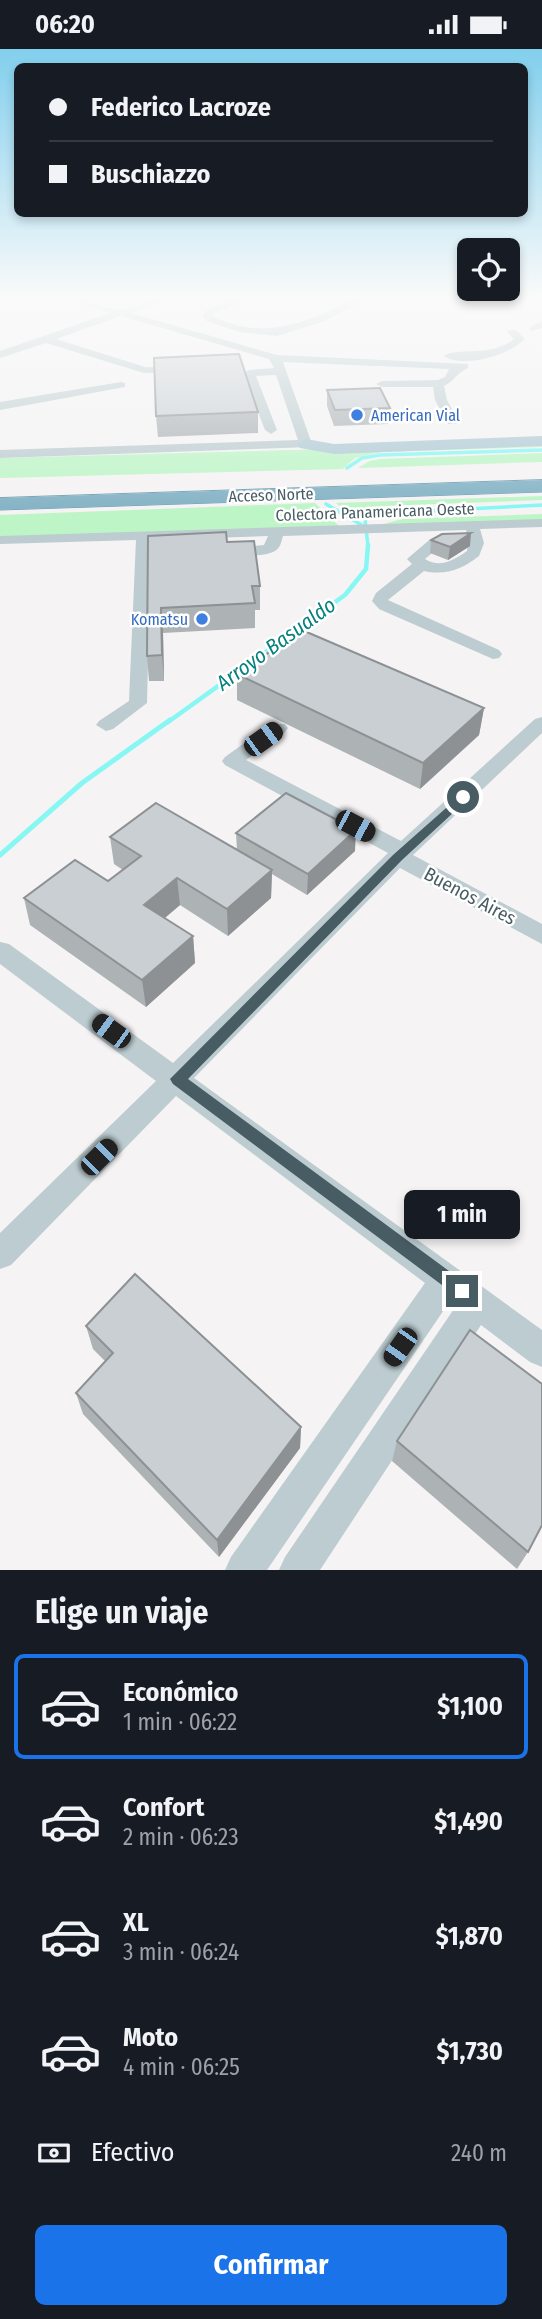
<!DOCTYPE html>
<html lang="es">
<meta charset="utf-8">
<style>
body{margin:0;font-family:"Fira Sans Condensed",sans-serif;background:#242831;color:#f1f3f6;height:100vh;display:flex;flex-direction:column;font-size:26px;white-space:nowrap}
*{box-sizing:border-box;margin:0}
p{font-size:23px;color:#9ea1a6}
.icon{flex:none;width:38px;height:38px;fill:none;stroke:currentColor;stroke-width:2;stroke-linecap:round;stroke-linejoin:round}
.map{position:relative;height:1521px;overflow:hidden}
.panel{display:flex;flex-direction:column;background:#171b24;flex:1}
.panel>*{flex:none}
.top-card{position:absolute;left:14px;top:14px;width:514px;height:154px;border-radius:10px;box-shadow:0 4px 10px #0003;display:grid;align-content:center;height:154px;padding:0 35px;background:#171b24}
.tools{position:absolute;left:457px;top:189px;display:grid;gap:14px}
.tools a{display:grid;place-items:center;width:63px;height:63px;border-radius:10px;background:#171b24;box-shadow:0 4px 10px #0003;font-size:35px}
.end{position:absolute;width:32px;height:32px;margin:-16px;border:9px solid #485c63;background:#fff;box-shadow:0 0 0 4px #fff}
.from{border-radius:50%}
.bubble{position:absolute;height:49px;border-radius:10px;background:#171b24;box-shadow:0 4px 10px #0003;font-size:23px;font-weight:700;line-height:49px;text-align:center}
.car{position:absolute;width:21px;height:42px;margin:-21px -10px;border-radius:9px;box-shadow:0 0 5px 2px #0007;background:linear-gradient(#222 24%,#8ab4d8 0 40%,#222 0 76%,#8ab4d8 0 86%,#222 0)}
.top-card b{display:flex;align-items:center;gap:24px;height:66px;font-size:26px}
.top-card b+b{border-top:2px solid #363941}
.top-card i{width:18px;height:18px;background:#f1f3f6}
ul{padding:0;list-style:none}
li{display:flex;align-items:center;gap:21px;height:105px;margin:0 14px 10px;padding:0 21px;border:4px solid transparent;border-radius:10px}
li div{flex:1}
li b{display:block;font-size:26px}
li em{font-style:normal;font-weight:700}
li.current{border-color:#1a73e8}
li>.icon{width:63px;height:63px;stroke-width:1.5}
h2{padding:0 35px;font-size:32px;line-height:84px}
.pay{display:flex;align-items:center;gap:18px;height:77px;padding:0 35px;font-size:26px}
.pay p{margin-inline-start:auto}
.action{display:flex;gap:14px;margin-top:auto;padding:14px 35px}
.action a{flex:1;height:80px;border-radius:10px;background:#1a73e8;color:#fff;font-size:28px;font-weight:700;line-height:80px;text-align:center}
.status{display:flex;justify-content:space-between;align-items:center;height:49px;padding:0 35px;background:#171b24;direction:ltr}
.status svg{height:19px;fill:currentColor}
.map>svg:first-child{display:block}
</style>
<div class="status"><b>06:20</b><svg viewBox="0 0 49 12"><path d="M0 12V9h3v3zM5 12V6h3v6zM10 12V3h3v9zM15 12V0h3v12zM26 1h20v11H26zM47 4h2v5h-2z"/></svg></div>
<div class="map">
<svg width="542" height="1521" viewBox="0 0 542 1521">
<rect width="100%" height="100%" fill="#f5f3f3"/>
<g fill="#bef5c7">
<path d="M542 394V398L381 403 355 409 343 420 0 429V409Z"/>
<path d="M542 404V413L358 419 370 412 380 410Z"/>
<path d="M542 447V451L383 457 350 465 336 454Z"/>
<path d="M315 454 339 477 0 489V466Z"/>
<path d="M542 465V472L380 476 402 470Z"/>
</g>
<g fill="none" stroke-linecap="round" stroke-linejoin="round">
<g stroke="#87f7f4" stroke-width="3.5">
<path d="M347 419 362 409 380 406 542 401"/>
<path d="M326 455 365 478"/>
<path d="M368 497 365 471 372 465 542 456"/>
</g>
<path stroke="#87f7f4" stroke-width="4.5" d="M168 673 345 546 366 520 368 496"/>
<path stroke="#87f7f4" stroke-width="5" d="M0 806 82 734 170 671"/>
<defs>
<path id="highway" d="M542 431V443L0 461V449Z"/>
</defs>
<use href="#highway" stroke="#709fb2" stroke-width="1"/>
<g fill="#bcccd0" fill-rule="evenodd">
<path d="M53 246C76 246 95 258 118 260 133 262 157 246 177 246L131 264 277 306 468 315V319C457 324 454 332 444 337L447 351 458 372 456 375H448L435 351 433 338H382L376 335 382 332 438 331 445 328 449 320 283 313 312 395 311 398 0 409V401L298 391 276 326 256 327 277 381 271 385 265 381 243 324 249 321 274 319 269 310 121 267 56 290 145 318 185 319V323L144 324 46 294 0 309V302L110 264Z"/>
<path d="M242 246H256L212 266C252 289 292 279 331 261 347 254 359 246 376 246L322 273 277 287 240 283 206 272 202 266 208 260Z"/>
<path d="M542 272V279L530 282V278Z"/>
<path d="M508 281H516L525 290C510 306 463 320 444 307 458 297 488 310 514 290L507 283Z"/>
<path d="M121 333 125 334V338L0 361V353Z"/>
<path d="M542 470V478L480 480 484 494 479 507C463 520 445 527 424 522L388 551 499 601 502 605 499 609 493 610 379 560 372 552 376 544 412 515 407 510 428 492 454 487 462 492 459 495 438 499 425 510C440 519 453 512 467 502L468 494 466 481 283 487C281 493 281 498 275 502 266 508 225 509 218 503L221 500 264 496 268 487 151 491 147 654 113 680 106 682 96 676 99 672 129 652 136 491 0 495V487Z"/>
<path d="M542 668V684L413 806 542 875V895L400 819 194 1029 542 1281V1318L530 1313 481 1276 320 1521H279L285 1508 456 1257 450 1252 267 1521H225L231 1508 425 1234 176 1047 11 1216 0 1220V1184L156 1032 0 915V893L9 895 173 1014 388 804 225 716 222 712 225 708 271 675H285L288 679 285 683 246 711 401 792 535 670Z"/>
</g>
<path fill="#b0cad4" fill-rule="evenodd" d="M542 387V397L334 405 300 399 297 395 306 390 334 395Z"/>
<use href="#highway" fill="#86b4c6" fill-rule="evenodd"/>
</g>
<g fill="#adb2b5">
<path d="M327 341 390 359 388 375 334 377 327 357Z"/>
<path d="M258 363V384L158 388 156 367Z"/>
<path d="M148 487 227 493 260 537V561H255V579L163 584 164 632H149L147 607Z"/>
<path d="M431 491 470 497 448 511 430 504Z"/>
<path d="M237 625 484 659 479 686 420 740 237 651Z"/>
<path d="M236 784 355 802 307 846 272 825 271 849 228 887 180 856 165 869 193 887 195 914 146 958 30 876 24 849 108 832 123 821 114 815 110 788 237 801Z"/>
<path d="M86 1277 301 1378 300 1399 219 1508 83 1365 76 1344 105 1312 93 1300Z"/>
<path d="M397 1392 528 1503 517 1520 392 1412Z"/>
</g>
<g fill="#8d9194">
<path d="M471 484 470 497 448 511 450 498Z"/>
<path d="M161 559 163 584 164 632 162 606Z"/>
<path d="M484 659 479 686 420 740 423 714Z"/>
<path d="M356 781 355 802 307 846 308 825Z"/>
<path d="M272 821 271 849 228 887 227 860Z"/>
<path d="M177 829 180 856 148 883 144 856Z"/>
<path d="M193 887 195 914 146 958 142 931Z"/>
<path d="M301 1378 300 1399 219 1508 217 1491Z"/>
</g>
<g fill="#c9cfd3" stroke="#8d9194" stroke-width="2">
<path d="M239 305 258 363 156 367 154 309Z"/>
<path d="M380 339 390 359 335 361 327 341Z"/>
<path d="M226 483 227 493 254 492 260 537H252L255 554 161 559 162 606 147 607 148 487Z"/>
<path d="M471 484 450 498 431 491 442 485Z"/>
<path d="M302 581 484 659 423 714 237 625Z"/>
<path d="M286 744 356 781 308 825 236 784Z"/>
<path d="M156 754 272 821 227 860 177 829 144 856 193 887 142 931 24 849 75 811 108 832 141 807 110 788Z"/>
<path d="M135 1225 301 1378 217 1491 76 1344 113 1304 86 1277Z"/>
<path d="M470 1281 542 1335V1476L528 1503 397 1392Z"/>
</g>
<linearGradient id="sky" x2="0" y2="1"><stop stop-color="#81cfed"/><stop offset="0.54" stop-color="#fafafa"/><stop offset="1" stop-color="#fafafa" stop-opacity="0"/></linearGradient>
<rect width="542" height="459" fill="url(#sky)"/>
<path fill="#485c63" d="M463 744 467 745V751L402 811 188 1030 468 1236 470 1242 468 1248 462 1251 173 1035 170 1030 393 806Z"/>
<g fill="#3f7fe0" stroke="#fff" stroke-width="2.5">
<circle cx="357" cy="366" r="7"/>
<circle cx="202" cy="570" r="7"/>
</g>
<g text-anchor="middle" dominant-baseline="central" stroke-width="5" stroke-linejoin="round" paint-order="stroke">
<g font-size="16" fill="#366cbe" stroke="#fff" text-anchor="start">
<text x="371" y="366">American Vial</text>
<text x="188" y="570" text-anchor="end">Komatsu</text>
</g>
<g font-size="16" fill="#485c63" stroke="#fff">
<text transform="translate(271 446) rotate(-2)">Acceso Norte</text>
<text transform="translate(375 463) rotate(-2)">Colectora Panamericana Oeste</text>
</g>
<g font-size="19" fill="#485c63" stroke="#fff">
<text transform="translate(470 847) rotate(28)">Buenos Aires</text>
</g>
<g font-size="21" font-style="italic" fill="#06817f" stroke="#fff">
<text transform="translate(276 595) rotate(-36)">Arroyo Basualdo</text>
</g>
</g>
</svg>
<div class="tools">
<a><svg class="icon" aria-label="locate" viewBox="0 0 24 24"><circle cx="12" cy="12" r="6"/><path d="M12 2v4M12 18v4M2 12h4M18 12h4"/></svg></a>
</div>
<i class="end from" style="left:463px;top:748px"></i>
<i class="end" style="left:462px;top:1242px"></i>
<div class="bubble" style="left:404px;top:1141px;width:116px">1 min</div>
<i class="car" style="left:263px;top:690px;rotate:54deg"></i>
<i class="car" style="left:355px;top:777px;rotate:118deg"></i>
<i class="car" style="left:111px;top:982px;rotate:306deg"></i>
<i class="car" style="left:99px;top:1108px;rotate:45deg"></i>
<i class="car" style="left:400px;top:1298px;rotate:215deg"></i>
<div class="top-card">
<b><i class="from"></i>Federico Lacroze</b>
<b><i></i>Buschiazzo</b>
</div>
</div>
<section class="panel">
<h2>Elige un viaje</h2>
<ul>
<li class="current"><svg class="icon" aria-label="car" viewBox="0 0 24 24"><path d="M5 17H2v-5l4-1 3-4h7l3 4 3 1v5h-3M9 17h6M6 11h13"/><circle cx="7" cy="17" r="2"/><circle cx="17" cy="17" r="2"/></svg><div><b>Económico</b><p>1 min · 06:22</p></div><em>$1,100</em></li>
<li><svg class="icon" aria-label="car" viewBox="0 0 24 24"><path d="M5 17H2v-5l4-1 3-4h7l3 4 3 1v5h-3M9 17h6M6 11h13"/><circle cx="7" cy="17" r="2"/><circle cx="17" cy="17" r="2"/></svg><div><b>Confort</b><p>2 min · 06:23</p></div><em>$1,490</em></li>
<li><svg class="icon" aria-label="car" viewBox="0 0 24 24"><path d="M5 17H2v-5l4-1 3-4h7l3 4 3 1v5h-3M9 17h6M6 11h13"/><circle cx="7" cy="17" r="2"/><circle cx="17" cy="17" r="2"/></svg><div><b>XL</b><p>3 min · 06:24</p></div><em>$1,870</em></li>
<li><svg class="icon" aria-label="car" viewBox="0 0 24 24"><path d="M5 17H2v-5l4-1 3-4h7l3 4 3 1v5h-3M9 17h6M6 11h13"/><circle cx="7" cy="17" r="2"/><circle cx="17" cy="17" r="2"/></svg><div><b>Moto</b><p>4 min · 06:25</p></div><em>$1,730</em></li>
</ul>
<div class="pay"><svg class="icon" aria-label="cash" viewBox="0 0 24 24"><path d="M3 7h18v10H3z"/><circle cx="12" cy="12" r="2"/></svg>Efectivo<p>240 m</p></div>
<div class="action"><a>Confirmar</a></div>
</section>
